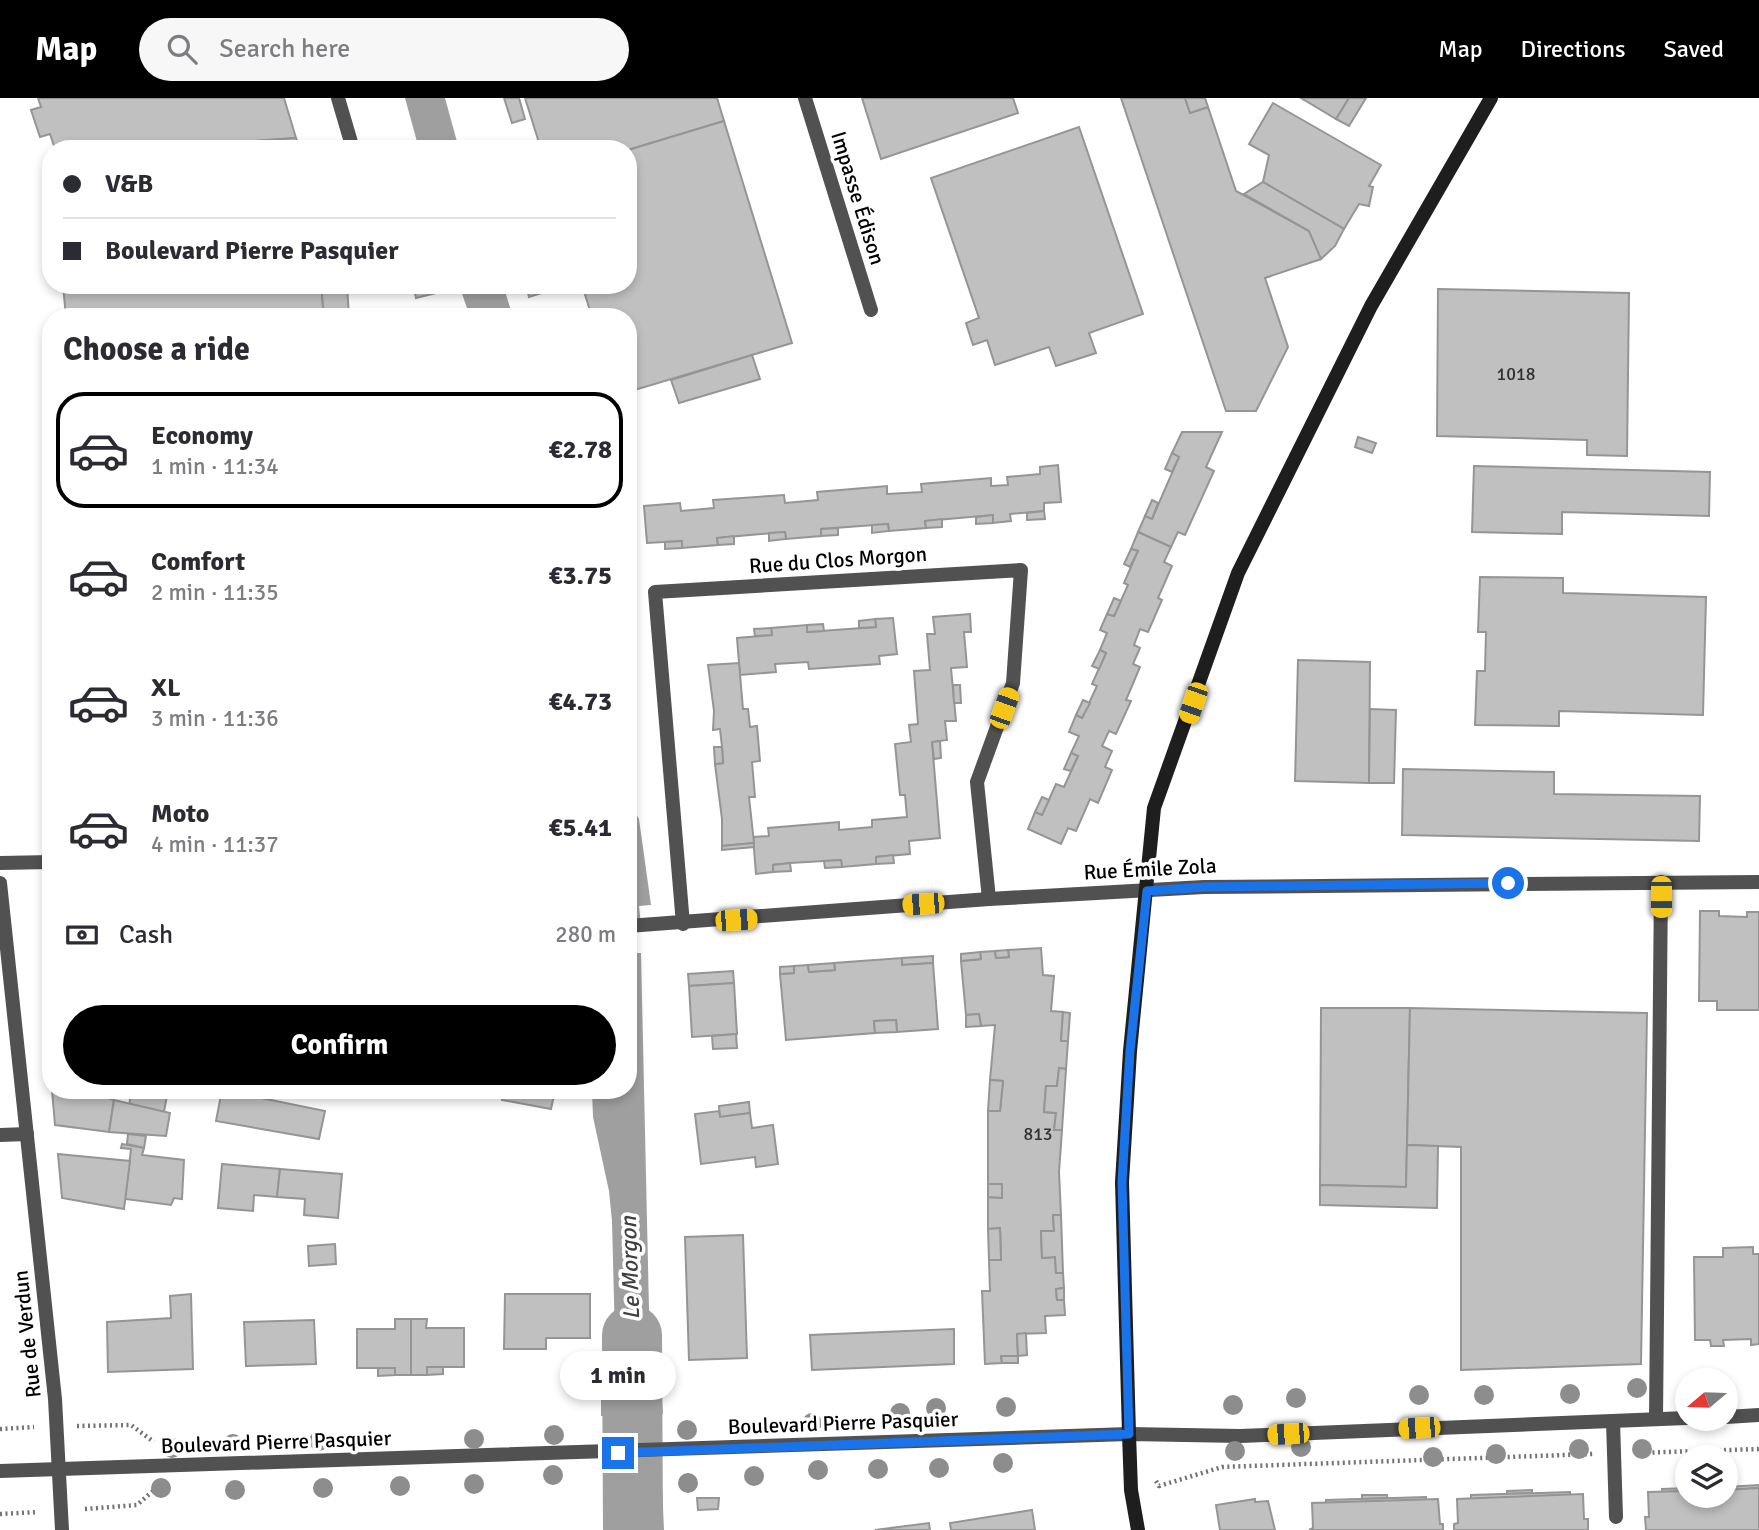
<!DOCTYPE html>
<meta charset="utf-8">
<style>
body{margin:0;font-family:Signika,sans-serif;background:#f7f7f7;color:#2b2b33;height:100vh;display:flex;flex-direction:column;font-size:26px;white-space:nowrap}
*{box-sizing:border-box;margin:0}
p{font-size:23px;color:#7c7c81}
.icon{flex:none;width:38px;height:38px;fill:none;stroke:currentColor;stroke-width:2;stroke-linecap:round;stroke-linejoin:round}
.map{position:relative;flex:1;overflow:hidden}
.side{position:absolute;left:42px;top:210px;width:595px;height:791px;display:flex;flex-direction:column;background:#fff;border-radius:28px;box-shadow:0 4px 10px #0003}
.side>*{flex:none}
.top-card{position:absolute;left:42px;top:42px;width:595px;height:154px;border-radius:28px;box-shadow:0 4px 10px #0003;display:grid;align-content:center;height:154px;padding:0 21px;background:#fff}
.needle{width:46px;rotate:251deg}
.tools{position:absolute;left:1675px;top:1270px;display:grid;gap:14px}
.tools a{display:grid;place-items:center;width:63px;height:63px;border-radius:50%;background:#fff;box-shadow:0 4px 10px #0003;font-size:35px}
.end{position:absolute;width:32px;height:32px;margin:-16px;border:9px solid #1a73e8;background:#fff;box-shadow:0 0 0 4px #fff}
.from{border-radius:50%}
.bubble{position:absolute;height:49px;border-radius:24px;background:#fff;box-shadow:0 4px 10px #0003;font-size:23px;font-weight:700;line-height:49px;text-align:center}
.car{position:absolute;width:21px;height:42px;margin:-21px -10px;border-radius:9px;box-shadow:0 0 5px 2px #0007;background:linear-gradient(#f5c518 24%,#345 0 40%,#f5c518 0 76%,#345 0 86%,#f5c518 0)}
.top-card b{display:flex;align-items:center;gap:24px;height:66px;font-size:26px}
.top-card b+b{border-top:2px solid #e1e1e2}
.top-card i{width:18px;height:18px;background:#2b2b33}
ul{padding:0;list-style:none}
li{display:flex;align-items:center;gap:21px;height:116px;margin:0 14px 10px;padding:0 7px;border:4px solid transparent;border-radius:28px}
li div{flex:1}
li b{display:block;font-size:26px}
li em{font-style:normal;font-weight:700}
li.active{border-color:#000}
li>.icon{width:63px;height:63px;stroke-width:1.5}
h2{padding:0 21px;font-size:32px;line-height:84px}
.pay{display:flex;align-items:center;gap:18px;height:77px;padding:0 21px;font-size:26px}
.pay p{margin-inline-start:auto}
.primary-button{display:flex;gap:14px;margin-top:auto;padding:14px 21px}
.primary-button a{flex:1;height:80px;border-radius:42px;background:#000;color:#fff;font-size:28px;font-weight:700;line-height:80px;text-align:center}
header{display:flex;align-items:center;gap:42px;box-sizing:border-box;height:98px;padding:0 35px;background:#000;color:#fff}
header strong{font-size:33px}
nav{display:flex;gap:38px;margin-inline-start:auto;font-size:24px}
.search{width:490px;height:63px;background:#f7f7f7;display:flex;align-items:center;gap:18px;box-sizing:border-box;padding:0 24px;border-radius:38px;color:#7c7c81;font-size:26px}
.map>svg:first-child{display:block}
</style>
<header>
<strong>Map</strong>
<div class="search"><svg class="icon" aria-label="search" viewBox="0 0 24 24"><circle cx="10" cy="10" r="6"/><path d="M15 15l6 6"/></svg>Search here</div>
<nav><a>Map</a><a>Directions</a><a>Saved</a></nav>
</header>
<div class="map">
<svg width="1759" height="1432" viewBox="0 0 1759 1432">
<rect width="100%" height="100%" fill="#fff"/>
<g fill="#9f9f9f">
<path d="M405 0H445L459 51H419Z"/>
<path d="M459 187H503L513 219H470Z"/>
<path d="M628 701 639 721 651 807 639 808 641 827 628 828Z"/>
<path d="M628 855H641L651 1301H662L663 1316 601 1318V1290L611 1282 615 1241 612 1123 609 1093 593 1019 592 992H628Z"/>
<path d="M662 1386 664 1432H610L607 1388Z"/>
</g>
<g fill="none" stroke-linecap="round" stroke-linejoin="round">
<path stroke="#9f9f9f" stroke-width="60" d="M632 1237 633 1432"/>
</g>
<g fill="#c0c0c0" stroke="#959595" stroke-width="2">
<path d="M38 0H284L296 40 183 48V51H175L173 46 158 51H55L50 36 40 39 31 12 41 9Z"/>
<path d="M504 0H519L525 21 512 25Z"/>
<path d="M525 0H717L724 23 628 52 541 51Z"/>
<path d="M862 0H1013L1018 15 881 61Z"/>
<path d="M1121 0H1185L1190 15 1208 9 1236 93 1309 133 1316 146 1321 161 1265 180 1288 249 1256 313H1226Z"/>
<path d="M1185 0H1205L1208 9 1190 15Z"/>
<path d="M1301 0H1349L1336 21Z"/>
<path d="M1349 0H1366L1349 28 1336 21Z"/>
<path d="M1273 5 1381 67 1369 88 1373 89 1369 108 1359 106 1344 131 1263 84 1269 57 1249 46Z"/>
<path d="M724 23 792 245 628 294V219H592L582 187H628V52Z"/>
<path d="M1079 29 1143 216 1089 235 1096 255 1056 268 1049 249 995 267 987 242 973 247 966 225 979 220 931 80Z"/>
<path d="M296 40 300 51H183V48Z"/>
<path d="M1263 84 1344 131 1335 148 1321 161 1309 133 1244 96Z"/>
<path d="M63 187H321L324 219H66Z"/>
<path d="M321 187H347L349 219H324Z"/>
<path d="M413 187H447L448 192 416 200Z"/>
<path d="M526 187H567L529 199Z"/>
<path d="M1438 191 1629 195 1627 358 1587 357V342L1437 338Z"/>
<path d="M752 257 760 281 679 305 671 282Z"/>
<path d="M1182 334H1222L1206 369 1214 373 1185 437 1178 434 1171 449 1138 434 1145 418 1152 421 1179 359 1172 355Z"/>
<path d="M1358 339 1376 345 1372 355 1355 349Z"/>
<path d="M1172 355 1179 359 1172 374 1165 371Z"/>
<path d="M1058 367 1061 404 1044 405V413L1010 416 1011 423 993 425V417L925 423 926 430 889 433 888 426 821 431V438L786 441 785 434 717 440 718 447 682 450V443L647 445 644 408 680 405 681 413 714 410 713 402 784 397 785 405 818 402 817 394 887 388V396L922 394 921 386 991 380V388L1008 387 1007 379 1040 376V369Z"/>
<path d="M1474 368 1710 374 1709 418 1562 414V436L1472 434Z"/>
<path d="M1152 402 1158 405 1152 421 1145 418Z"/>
<path d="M1044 413 1045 421 1027 422V415Z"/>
<path d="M993 417V425L976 426V419Z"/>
<path d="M942 421V429L926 430 925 423Z"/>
<path d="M888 426 889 433 872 435V427Z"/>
<path d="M838 430V437L821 438V431Z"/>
<path d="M785 434 786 441 769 443V435Z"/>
<path d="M1138 434 1171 449 1164 464 1172 468 1158 500 1162 502 1148 534 1140 531 1134 547 1140 550 1133 566 1140 569 1126 602 1131 603 1116 636 1109 633 1102 648 1112 653 1105 669 1112 672 1098 705 1090 701 1076 733 1068 730 1061 746 1028 731 1035 714 1042 717 1056 686 1064 689 1078 658 1071 655 1079 638 1069 634 1076 617 1082 620 1097 588 1092 586 1106 555 1100 552 1107 535 1100 532 1107 516 1114 518 1128 487 1124 485 1138 453 1131 451Z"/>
<path d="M734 438V446L718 447 717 440Z"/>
<path d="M682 443V450L665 451V444Z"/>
<path d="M1131 451 1138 453 1130 469 1124 466Z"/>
<path d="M1480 479 1563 480V495L1706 499 1703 617 1559 613V628L1475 627 1477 573H1485L1486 534H1478Z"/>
<path d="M1114 500 1121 503 1114 518 1107 516Z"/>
<path d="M970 516 971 534H964L967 569 951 570 956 623H945L947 642 932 644 940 740 909 743 910 756 876 759V766L842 769 841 762 790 765 773 767V774L756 776 753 739 769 738 768 730 839 724V732L872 729V722L907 719 905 697H900L895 646 911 644 909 627 918 626 914 573 930 572 927 536H935L933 519Z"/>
<path d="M893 520 897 556 879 558 880 566 809 571 808 564 775 566 776 574 740 577 737 540 772 537 771 530 807 527V534L876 529 875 521Z"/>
<path d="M875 521 876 529 859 530V523Z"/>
<path d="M823 526 824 533 807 534V527Z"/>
<path d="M771 530 772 537 755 538 754 531Z"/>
<path d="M1100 552 1106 555 1099 571 1092 568Z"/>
<path d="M1298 562 1370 564 1369 685 1295 683Z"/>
<path d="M739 565 743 611H748L750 629 757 628 760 663 752 664 755 699H749L754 745 722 748V721L715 666 723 665 722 649 720 631 713 632 714 613 708 567Z"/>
<path d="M953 587H960L961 605H954Z"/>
<path d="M1083 602 1090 605 1082 620 1076 617Z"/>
<path d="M1370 611 1396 612 1394 685H1369Z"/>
<path d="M940 643 941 660 934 661 932 644Z"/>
<path d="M714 649H722L723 665 715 666Z"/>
<path d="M1071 655 1078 658 1071 673 1064 671Z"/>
<path d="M1403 671 1554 674V696L1700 698 1699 743 1402 737Z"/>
<path d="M1042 699 1049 702 1042 717 1035 714Z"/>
<path d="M754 745V749L722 752V748Z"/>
<path d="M893 757 894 765 876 766V759Z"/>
<path d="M841 762 842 769 825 770 824 763Z"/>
<path d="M790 765 791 773 773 774V767Z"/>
<path d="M1700 813H1719V818L1747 819V814H1759V912H1717V903H1699Z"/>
<path d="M1041 850 1043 877 1054 878 1051 913 1063 914 1061 943H1068L1066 971 1059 970 1057 988H1046L1044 1014 1056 1015 1054 1032H1062L1059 1074 1061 1117H1053L1054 1133H1041L1042 1160 1055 1159 1056 1175H1063L1064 1190 1056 1191 1057 1202H1064L1065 1217 1045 1218 1046 1235 1017 1236 1018 1258H1001L1002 1265 985 1266 982 1193H990L989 1162H1001L1000 1130 988 1131V1099L1002 1100V1086H988V1013H1000L1003 983 990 982 995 927 981 928 979 916 966 917 961 863 981 861 980 854 995 853 996 860 1009 859 1008 852Z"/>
<path d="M1008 852 1009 859 996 860 995 853Z"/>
<path d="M980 854 981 861 961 863V856Z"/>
<path d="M933 858V865L902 867V860Z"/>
<path d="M902 860V867L933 865 938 931 897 934 896 922 874 923 875 935 786 942 780 876 794 875V868L808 867 809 874 835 872 834 865Z"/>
<path d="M834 865 835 872 809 874 808 867Z"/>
<path d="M794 868V875L780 876V869Z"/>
<path d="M733 873 734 885 689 888 688 876Z"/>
<path d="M734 885 737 936 692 939 689 888Z"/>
<path d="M1321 910H1410L1406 1089 1320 1087Z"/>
<path d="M1410 910 1647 915 1641 1266 1461 1272V1049L1407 1047Z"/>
<path d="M1063 914 1070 915 1068 943H1061Z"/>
<path d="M979 916 981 928 966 929V917Z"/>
<path d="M896 922 897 934 875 935 874 923Z"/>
<path d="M736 936 737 950 713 951 712 938Z"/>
<path d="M1059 970 1066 971 1062 1032H1054L1056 1015 1044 1014 1046 988H1057Z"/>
<path d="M990 982 1003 983 1000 1013H988Z"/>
<path d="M52 992H83L114 1002 109 1034 55 1027Z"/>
<path d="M132 992H168L164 1014 129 1007Z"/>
<path d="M222 992 325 1013 319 1041 216 1023Z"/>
<path d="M504 992H555L551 1011 502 1002Z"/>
<path d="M114 1002 170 1015 166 1038 109 1034Z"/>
<path d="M749 1004 750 1015 720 1019 719 1008Z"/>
<path d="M719 1013 720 1019 750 1015 752 1030 773 1027 778 1066 756 1069 755 1059 701 1066 695 1016Z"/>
<path d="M128 1036 146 1038 144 1050 127 1046Z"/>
<path d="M122 1046 144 1050 142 1057 184 1062 182 1101 174 1100 171 1107 125 1101 131 1051 121 1050Z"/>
<path d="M1407 1047 1438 1048 1437 1110 1320 1107V1087L1406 1089Z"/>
<path d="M58 1056 130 1063 124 1111 62 1100Z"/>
<path d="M222 1066 280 1071 277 1099 254 1097 253 1113 218 1110Z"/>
<path d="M280 1071 342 1076 338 1120 304 1117 305 1101 277 1099Z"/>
<path d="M988 1086H1002V1100L988 1099Z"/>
<path d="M1053 1117H1061L1063 1175H1056L1055 1159 1042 1160 1041 1133H1054Z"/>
<path d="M1000 1130 1001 1162H989L988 1131Z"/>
<path d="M743 1137 747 1260 689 1262 685 1139Z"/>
<path d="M335 1146 336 1166 309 1168 308 1148Z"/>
<path d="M1753 1149V1156H1759V1246L1751 1247V1241L1723 1242 1724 1248H1711L1710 1242H1695L1694 1159H1723V1150Z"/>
<path d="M1064 1190V1202H1057L1056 1191Z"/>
<path d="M191 1196 193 1271 108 1274 107 1224 171 1220 170 1198Z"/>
<path d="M505 1196H590V1240H546V1251H504Z"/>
<path d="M395 1221H411V1277H395V1270H357V1231H395Z"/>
<path d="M411 1221H427L426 1230H464V1269H427V1277H411Z"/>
<path d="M314 1222 316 1266 246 1268 244 1224Z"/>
<path d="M954 1231V1266L812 1272 810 1237Z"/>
<path d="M1026 1235 1027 1257 1018 1258 1017 1236Z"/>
<path d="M1001 1258H1018V1265H1002Z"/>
<path d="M427 1269H443V1276L427 1277Z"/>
<path d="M378 1270H395V1277L378 1278Z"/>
<path d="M1759 1387V1390L1726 1392V1389Z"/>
<path d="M1687 1390V1393L1662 1394V1391Z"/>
<path d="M1759 1390V1432H1646L1645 1419H1649L1648 1394 1687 1393V1398H1726V1392Z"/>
<path d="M1532 1392V1395L1507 1396V1393Z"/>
<path d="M1570 1394V1397L1471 1401V1397Z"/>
<path d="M1583 1396 1584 1421H1588V1432H1454V1426L1458 1425 1457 1401Z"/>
<path d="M1362 1397H1387V1400L1362 1401Z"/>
<path d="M1426 1399V1402L1326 1405V1402Z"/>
<path d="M697 1400H719L718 1411 698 1412Z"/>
<path d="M1255 1401V1404L1268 1403 1275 1432H1220L1216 1407Z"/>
<path d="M1438 1401 1440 1426H1443V1432H1309L1313 1430 1312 1405Z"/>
<path d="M1032 1412 1035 1432H951L950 1425Z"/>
<path d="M929 1425 930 1432H875Z"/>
</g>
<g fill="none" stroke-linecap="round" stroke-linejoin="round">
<g stroke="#737373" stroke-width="4.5" stroke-dasharray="2 3.5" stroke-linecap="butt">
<path d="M77 1328 131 1327 154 1344"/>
<path d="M0 1331 34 1329"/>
<path d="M1636 1355 1759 1351"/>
<path d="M1156 1383 1159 1388 1222 1369 1593 1356"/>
<path d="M85 1411 137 1407 154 1392"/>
<path d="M0 1416 38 1414"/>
</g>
<g stroke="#515151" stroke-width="14">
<path d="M338 0 353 51"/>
<path d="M1656 1321 1661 784"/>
</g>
<g stroke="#515151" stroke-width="14">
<path d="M805 0 871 212"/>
<path d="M0 765 51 764"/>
<path d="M0 785 55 1301 62 1432"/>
<path d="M683 826 655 494 1021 472 1013 585 977 684 989 801"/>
<path d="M628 828 989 801 1204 789 1759 784"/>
<path d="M0 1037 27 1036"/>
<path d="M1726 1319 1759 1317"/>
<path d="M1613 1323 1616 1419"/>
<path d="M0 1373 1129 1336 1240 1338 1687 1320"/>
</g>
<path stroke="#1e1e1e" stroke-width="14" d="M1138 1432 1131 1392 1129 1336 1122 1084 1130 953 1154 710 1238 475 1371 208 1491 0"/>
</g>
<g fill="#8d8d8d">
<circle cx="1637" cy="1290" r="10"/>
<circle cx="1570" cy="1296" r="10"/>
<circle cx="1419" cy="1297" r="10"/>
<circle cx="1484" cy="1297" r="10"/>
<circle cx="1296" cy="1300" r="10"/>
<circle cx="1233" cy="1307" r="10"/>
<circle cx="1006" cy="1309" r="10"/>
<circle cx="936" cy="1310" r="10"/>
<circle cx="900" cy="1315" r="10"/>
<circle cx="812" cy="1325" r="10"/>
<circle cx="687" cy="1332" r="10"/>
<circle cx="554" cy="1337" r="10"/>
<circle cx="474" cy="1341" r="10"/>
<circle cx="319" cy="1343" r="10"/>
<circle cx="233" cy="1346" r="10"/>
<circle cx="1301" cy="1349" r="10"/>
<circle cx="172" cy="1350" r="10"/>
<circle cx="1579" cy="1351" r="10"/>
<circle cx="1642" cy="1351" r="10"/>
<circle cx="1235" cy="1353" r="10"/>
<circle cx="1496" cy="1356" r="10"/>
<circle cx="1433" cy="1359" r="10"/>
<circle cx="1003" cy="1365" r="10"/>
<circle cx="939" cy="1370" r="10"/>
<circle cx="878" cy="1371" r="10"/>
<circle cx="818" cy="1372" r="10"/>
<circle cx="553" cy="1377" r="10"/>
<circle cx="754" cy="1378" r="10"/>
<circle cx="688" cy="1385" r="10"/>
<circle cx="474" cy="1386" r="10"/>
<circle cx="400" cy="1388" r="10"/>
<circle cx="161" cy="1390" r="10"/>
<circle cx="323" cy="1390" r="10"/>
<circle cx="235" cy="1392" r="10"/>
</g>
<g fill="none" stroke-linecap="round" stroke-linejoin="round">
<path stroke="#1a73e8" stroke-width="9" d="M618 1355 1129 1336 1122 1084 1130 953 1147 793 1204 789 1508 785"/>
</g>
<g text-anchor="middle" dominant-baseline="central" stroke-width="7" stroke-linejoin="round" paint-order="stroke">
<g font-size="18" fill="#303030">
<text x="1516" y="276">1018</text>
<text x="1038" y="1036">813</text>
</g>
<g font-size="21" fill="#000" stroke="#fff">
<text transform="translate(858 100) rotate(73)">Impasse Édison</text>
<text transform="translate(838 462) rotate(-4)">Rue du Clos Morgon</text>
<text transform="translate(1150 771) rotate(-3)">Rue Émile Zola</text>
<text transform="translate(27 1236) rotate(-96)">Rue de Verdun</text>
<text transform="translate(843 1325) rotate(-2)">Boulevard Pierre Pasquier</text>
<text transform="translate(276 1344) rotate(-2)">Boulevard Pierre Pasquier</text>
</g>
<g font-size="23" font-style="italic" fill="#404040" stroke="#fff">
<text transform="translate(630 1170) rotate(-92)">Le Morgon</text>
</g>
</g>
</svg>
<div class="tools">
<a><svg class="needle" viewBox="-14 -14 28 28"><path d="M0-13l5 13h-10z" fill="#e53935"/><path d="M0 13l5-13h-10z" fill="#7c7c81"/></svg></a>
<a><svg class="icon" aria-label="layers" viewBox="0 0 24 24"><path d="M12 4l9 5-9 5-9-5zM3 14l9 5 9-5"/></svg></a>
</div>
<i class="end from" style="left:1508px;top:785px"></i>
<i class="end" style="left:618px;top:1355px"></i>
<div class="bubble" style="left:560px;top:1253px;width:116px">1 min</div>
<i class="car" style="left:1193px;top:605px;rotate:199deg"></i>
<i class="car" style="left:1004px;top:610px;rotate:20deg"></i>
<i class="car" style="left:1661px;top:799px;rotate:180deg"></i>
<i class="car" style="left:923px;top:806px;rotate:266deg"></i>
<i class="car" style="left:736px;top:822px;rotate:86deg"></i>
<i class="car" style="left:1419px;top:1330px;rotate:267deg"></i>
<i class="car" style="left:1288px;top:1336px;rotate:267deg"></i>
<div class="top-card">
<b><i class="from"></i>V&amp;B</b>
<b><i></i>Boulevard Pierre Pasquier</b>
</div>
<section class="side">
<h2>Choose a ride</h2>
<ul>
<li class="active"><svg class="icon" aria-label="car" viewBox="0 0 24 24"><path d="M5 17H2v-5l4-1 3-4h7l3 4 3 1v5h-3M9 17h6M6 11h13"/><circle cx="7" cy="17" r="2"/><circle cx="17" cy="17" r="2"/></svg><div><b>Economy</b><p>1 min · 11:34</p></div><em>€2.78</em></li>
<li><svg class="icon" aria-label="car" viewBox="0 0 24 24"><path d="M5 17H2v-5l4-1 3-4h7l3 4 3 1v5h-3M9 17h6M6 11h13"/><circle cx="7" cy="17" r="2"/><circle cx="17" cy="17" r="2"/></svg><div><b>Comfort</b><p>2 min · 11:35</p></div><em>€3.75</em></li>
<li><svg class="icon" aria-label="car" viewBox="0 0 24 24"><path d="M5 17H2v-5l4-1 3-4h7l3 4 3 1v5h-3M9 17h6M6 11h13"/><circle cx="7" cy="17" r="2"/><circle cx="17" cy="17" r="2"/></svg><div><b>XL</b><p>3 min · 11:36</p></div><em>€4.73</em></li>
<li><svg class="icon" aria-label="car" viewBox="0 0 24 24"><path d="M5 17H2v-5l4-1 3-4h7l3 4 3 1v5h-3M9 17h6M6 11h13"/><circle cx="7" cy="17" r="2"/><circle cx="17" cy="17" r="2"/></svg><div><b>Moto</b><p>4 min · 11:37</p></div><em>€5.41</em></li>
</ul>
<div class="pay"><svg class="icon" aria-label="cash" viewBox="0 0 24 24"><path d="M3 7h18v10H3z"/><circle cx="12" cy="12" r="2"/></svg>Cash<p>280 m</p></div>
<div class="primary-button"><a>Confirm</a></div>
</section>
</div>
